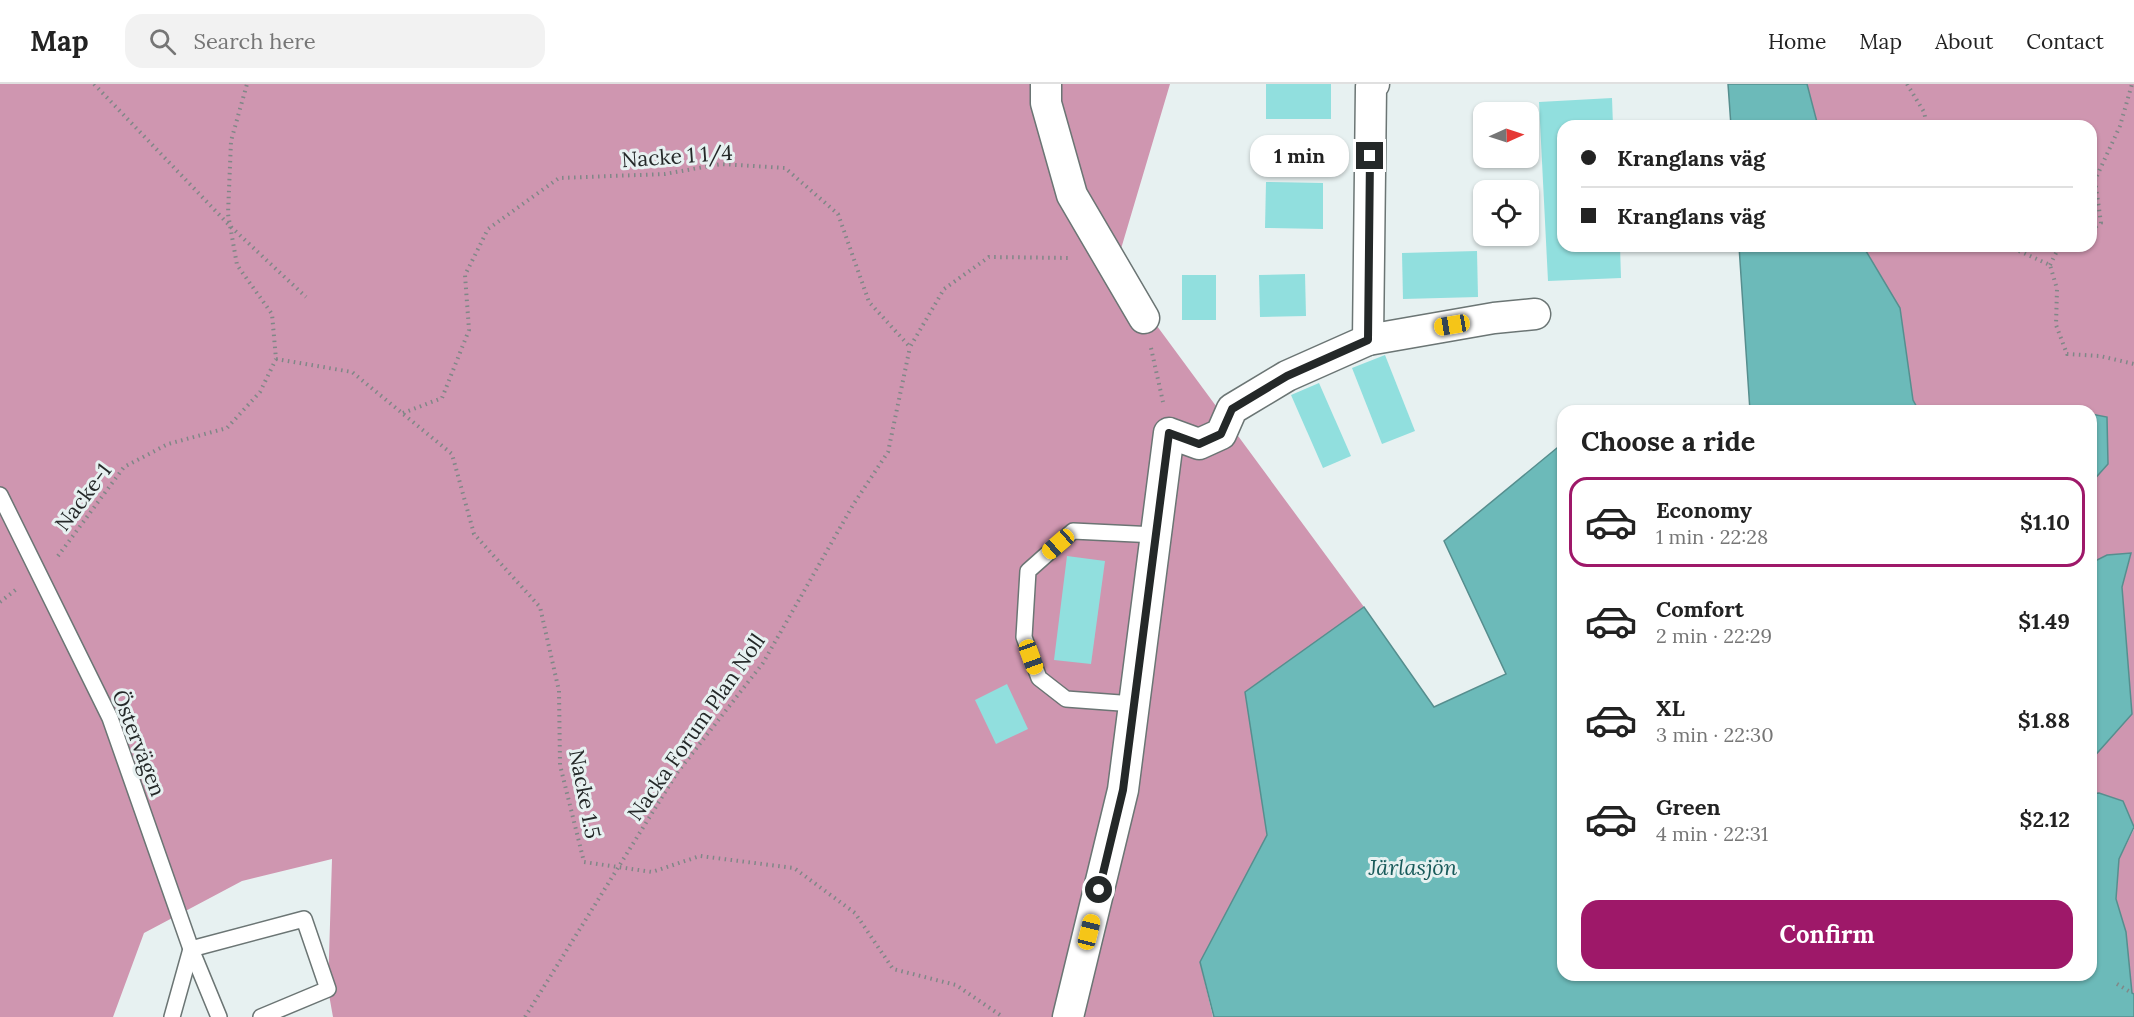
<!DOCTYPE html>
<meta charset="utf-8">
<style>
body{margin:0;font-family:Lora,serif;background:#f2f2f2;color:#222;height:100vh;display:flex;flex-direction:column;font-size:22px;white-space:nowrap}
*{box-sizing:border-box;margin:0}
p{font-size:20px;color:#767676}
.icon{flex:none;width:33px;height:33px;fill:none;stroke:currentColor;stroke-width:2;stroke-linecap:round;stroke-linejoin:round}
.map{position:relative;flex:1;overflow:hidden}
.drawer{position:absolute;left:1557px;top:321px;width:540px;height:576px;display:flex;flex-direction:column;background:#fff;border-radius:18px;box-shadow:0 2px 4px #0004}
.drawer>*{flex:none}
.hud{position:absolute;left:1557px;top:36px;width:540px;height:132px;border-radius:18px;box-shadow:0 2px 4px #0004;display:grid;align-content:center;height:132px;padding:0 24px;background:#fff}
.needle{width:39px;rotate:87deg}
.fabs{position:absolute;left:1473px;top:18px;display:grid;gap:12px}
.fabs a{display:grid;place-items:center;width:66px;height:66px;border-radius:12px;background:#fff;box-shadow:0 2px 4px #0004;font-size:30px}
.end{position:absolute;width:27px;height:27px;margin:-14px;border:8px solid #242828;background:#fff;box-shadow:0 0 0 3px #fff}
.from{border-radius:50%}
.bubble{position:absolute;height:42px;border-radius:18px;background:#fff;box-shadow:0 2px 4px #0004;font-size:20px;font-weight:800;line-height:42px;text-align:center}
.car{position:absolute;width:18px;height:36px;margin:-18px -9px;border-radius:8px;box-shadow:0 0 4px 2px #0007;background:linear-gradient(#f5c518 24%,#345 0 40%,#f5c518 0 76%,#345 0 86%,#f5c518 0)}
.hud b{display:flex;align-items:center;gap:21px;height:57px;font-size:22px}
.hud b+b{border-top:2px solid #e0e0e0}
.hud i{width:15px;height:15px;background:#222}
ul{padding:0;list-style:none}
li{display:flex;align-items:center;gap:18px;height:90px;margin:0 12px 9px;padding:0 12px;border:3px solid transparent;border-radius:18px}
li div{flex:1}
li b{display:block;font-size:22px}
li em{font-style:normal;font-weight:800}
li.on{border-color:#9e1869}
li>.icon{width:54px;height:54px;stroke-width:1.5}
h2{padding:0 24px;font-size:27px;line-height:72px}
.cta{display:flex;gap:12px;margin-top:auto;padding:12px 24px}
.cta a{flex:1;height:69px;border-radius:18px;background:#9e1869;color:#fff;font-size:24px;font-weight:800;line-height:69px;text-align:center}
header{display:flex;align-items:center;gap:36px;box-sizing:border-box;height:84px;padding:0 30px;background:#fff;border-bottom:2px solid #e0e0e0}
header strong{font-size:28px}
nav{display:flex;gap:33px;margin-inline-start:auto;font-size:21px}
.search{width:420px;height:54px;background:#f2f2f2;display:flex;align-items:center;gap:15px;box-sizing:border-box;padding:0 21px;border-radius:18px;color:#767676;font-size:22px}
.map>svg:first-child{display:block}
</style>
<header>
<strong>Map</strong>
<div class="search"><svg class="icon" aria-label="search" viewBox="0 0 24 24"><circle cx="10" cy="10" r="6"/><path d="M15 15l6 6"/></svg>Search here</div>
<nav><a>Home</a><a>Map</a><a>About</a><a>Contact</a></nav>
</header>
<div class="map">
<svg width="2134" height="933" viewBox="0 0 2134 933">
<rect width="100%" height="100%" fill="#e7f1f1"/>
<g fill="#cf96b0">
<path d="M0 0H1170L1115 185 1364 523 1245 608 1267 751 1200 878 1213 933H333L328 905 332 775 242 797 144 849 113 933H0Z"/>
<path d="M1807 0H2134V743L2123 717 2099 709 2091 710V676L2132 629 2122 503 2131 470 2107 471 2091 479V399L2108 380 2107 333 2091 330V327H2080L2056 322 2042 327H1919L1913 316 1900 224 1863 162H2091V42H1818Z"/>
<path d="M2134 745V910L2132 909 2116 815 2119 775Z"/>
</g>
<g fill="#6cbab9" stroke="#568e8e" stroke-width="1.5">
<path d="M1728 0H1807L1818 42H1731Z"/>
<path d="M1739 162H1863L1900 224 1913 316 1919 327H1750Z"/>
<path d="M2091 330 2107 333 2108 380 2091 399Z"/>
<path d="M1563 359V891H2091V710L2099 709 2123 717 2134 743 2119 775 2116 815 2126 848 2132 909 2134 910V933H1214L1200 878 1267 751 1245 608 1364 523 1434 623 1506 590 1444 457Z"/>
<path d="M2131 469 2122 503 2132 630 2091 676V479L2107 471Z"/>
</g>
<g fill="#91dfde">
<rect x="1266" y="0" width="65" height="35"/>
<path d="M1612 14 1613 42H1563V162H1620L1621 194 1548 197 1539 18Z"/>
<path d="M1266 98 1323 99V145L1265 144Z"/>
<path d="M1477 167 1478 213 1403 215 1402 169Z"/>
<path d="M1305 190 1306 232 1260 233 1259 191Z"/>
<rect x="1182" y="191" width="34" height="45"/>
<path d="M1385 271 1415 347 1382 360 1352 284Z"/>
<path d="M1319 299 1351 372 1323 384 1291 311Z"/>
<path d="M1067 472 1105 477 1091 580 1054 576Z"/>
<path d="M1007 600 1028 645 996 660 975 616Z"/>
</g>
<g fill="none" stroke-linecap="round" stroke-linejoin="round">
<defs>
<g id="service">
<path d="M0 411 110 634 191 865 219 933"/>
<path d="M1134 620 1066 615 1039 594 1024 553 1028 487 1073 447 1156 451"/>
<path d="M191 865 304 835 328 905 261 933"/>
<path d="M172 933 191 865"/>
</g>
<g id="minor">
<path d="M1046 0V19L1072 111 1144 234"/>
<path d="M1368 256 1494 234 1535 230"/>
<path d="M1068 933 1123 706 1169 349 1199 360 1221 350 1232 325 1287 292 1368 256 1371 3 1374 0"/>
</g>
</defs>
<use href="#service" stroke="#6b7574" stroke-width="18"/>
<use href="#minor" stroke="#6b7574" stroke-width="33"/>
<g stroke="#808787" stroke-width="4" stroke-dasharray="1.5 4.5" stroke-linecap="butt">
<path d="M94 0 230 142 306 213"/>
<path d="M1907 0 1924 28 1927 42"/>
<path d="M2091 146 2101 139 2095 96 2120 42 2132 0"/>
<path d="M2008 162 2050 181 2057 205 2056 241 2067 270 2100 272 2134 280"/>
<path d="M2050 181 2057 167 2065 162"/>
<path d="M1151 264 1163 318"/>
<path d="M276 275 352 288 452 370 474 450 540 523 559 607 560 681 584 778 652 788 700 772 794 784 855 829 893 885 956 901 1003 933"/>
<path d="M403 329 442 314 469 246 465 191 488 145 559 94 665 90 721 80 785 84 838 130 869 218 910 263 944 205 989 173 1071 174"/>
<path d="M58 472 124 383 168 360 227 344 260 308 276 275 272 230 237 181 228 130 231 57 247 0"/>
<path d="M0 518 18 504"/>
<path d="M2117 900 2132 909"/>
<path d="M525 933 677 689 763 579 853 421 888 368 910 263"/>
</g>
<use href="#service" stroke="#fff" stroke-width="15"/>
<use href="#minor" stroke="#fff" stroke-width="30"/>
</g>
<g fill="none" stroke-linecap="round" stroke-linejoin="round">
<path stroke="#242828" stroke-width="8" d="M1099 806 1123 706 1169 349 1199 360 1221 350 1232 325 1287 292 1368 256 1370 72"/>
</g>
<g text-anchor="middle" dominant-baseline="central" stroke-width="6" stroke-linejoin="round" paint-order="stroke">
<g font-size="21" fill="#242828" stroke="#e7f1f1">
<text transform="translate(677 72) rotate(-4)">Nacke 1 1/4</text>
<text transform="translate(83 413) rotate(-53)">Nacke-1</text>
<text transform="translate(696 643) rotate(-55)">Nacka Forum Plan Noll</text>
<text transform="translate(139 659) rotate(69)">Östervägen</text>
<text transform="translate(585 710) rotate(79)">Nacke 1.5</text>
</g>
<g font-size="22" font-style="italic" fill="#185a5a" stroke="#e7f1f1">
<text x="1413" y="783">Järlasjön</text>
</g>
</g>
</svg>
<div class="fabs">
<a><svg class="needle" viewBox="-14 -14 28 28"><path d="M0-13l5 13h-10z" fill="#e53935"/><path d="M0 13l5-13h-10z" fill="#767676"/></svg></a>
<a><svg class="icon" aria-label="locate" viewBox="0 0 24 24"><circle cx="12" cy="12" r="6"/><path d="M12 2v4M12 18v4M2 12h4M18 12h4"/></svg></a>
</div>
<i class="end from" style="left:1099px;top:806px"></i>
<i class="end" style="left:1370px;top:72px"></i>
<div class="bubble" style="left:1250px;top:51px;width:99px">1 min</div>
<i class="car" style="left:1452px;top:241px;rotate:260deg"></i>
<i class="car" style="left:1058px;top:460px;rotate:229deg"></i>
<i class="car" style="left:1031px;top:573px;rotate:160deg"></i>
<i class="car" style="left:1089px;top:848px;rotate:14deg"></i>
<div class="hud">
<b><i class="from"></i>Kranglans väg</b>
<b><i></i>Kranglans väg</b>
</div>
<section class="drawer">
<h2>Choose a ride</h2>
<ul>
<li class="on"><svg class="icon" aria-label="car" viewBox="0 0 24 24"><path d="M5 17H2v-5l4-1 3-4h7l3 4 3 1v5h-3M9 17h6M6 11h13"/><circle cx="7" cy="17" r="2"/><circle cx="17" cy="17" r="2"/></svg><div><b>Economy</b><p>1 min · 22:28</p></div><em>$1.10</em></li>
<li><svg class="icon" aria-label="car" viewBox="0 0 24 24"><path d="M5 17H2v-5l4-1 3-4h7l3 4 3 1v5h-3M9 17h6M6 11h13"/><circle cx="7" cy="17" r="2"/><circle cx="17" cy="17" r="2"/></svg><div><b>Comfort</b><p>2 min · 22:29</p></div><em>$1.49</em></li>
<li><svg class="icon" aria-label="car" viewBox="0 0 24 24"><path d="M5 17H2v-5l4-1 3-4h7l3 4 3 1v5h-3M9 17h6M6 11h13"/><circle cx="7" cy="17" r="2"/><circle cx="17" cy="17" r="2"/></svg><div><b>XL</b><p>3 min · 22:30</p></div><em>$1.88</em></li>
<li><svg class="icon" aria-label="car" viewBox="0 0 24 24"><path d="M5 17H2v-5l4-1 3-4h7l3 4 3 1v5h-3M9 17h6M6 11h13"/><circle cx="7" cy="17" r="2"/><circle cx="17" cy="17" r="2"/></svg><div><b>Green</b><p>4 min · 22:31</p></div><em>$2.12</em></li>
</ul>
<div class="cta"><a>Confirm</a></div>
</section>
</div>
